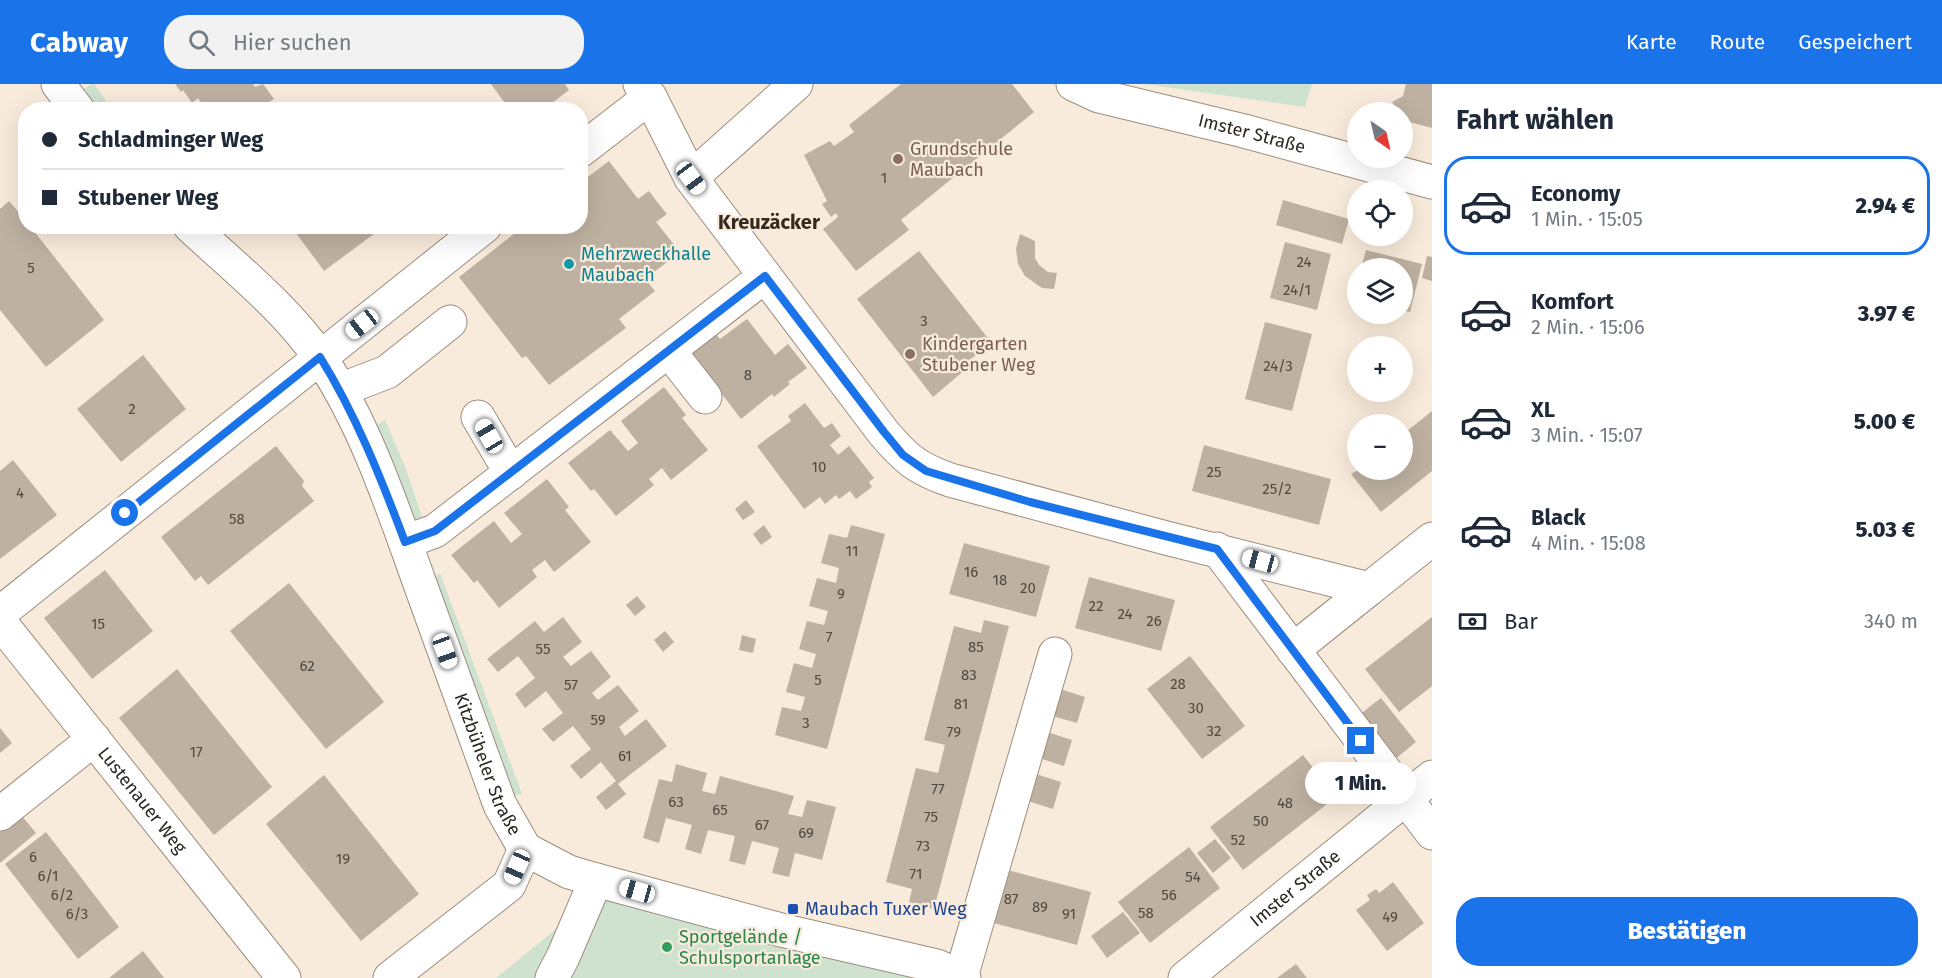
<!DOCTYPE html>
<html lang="de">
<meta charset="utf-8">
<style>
body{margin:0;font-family:"Fira Sans",sans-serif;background:#f2f2f3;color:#1f2937;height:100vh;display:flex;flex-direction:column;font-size:22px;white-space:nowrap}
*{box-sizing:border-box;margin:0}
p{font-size:20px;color:#747a83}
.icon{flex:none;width:33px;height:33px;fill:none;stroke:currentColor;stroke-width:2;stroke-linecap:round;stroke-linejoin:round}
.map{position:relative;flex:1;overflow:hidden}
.details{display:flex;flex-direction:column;background:#fff;width:510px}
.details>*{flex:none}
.banner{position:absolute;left:18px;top:18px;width:570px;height:132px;border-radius:24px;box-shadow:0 6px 24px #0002;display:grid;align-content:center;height:132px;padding:0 24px;background:#fff}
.needle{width:39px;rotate:146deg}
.controls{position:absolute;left:1347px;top:18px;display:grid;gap:12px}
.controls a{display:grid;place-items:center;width:66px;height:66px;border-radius:50%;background:#fff;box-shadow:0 6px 24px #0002;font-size:30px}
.end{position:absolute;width:27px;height:27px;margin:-14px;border:8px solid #1a73e8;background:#fff;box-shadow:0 0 0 3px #fff}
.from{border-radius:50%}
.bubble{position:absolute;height:42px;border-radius:21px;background:#fff;box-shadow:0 6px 24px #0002;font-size:20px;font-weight:800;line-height:42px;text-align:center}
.car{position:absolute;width:18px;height:36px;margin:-18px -9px;border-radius:8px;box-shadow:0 0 4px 2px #0007;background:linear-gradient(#fff 24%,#345 0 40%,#fff 0 76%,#345 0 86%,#fff 0)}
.banner b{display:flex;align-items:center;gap:21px;height:57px;font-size:22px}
.banner b+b{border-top:2px solid #e0e1e3}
.banner i{width:15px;height:15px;background:#1f2937}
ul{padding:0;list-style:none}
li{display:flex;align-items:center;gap:18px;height:99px;margin:0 12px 9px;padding:0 12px;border:3px solid transparent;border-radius:24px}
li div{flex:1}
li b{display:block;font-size:22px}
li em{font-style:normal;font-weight:800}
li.on{border-color:#1a73e8}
li>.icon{width:54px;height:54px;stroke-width:1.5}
h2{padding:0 24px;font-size:27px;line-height:72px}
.pay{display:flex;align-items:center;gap:15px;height:66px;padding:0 24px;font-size:22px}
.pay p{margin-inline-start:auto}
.cta{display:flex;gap:12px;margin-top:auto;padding:12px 24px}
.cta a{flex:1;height:69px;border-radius:24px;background:#1a73e8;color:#fff;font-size:24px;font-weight:800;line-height:69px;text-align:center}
header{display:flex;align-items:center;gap:36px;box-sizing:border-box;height:84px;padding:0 30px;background:#1a73e8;color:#fff}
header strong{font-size:28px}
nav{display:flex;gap:33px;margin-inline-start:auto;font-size:21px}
.search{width:420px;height:54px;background:#f2f2f3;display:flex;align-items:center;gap:15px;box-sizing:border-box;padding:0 21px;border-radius:24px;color:#747a83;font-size:22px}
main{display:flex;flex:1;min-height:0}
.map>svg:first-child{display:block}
</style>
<header>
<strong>Cabway</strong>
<div class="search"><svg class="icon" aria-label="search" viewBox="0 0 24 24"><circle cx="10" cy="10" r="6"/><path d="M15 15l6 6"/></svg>Hier suchen</div>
<nav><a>Karte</a><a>Route</a><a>Gespeichert</a></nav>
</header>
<main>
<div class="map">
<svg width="1432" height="894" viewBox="0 0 1432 894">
<rect width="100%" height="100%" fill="#f9ebdb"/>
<g fill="#cfe2d0">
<path d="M92 0H94L112 25H100L84 5Z"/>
<path d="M1144 0H1312L1305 23Z"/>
<path d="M385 336 406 385 422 433 412 436 397 387 377 341Z"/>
<path d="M440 489 522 710 513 712 433 494Z"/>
<path d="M583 808 923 894H496L572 832Z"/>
</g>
<g fill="#beb1a1">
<path d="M175 0H253L255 3 263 0 274 15 268 19 273 26H205L198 14 192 19 183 6 181 8Z"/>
<path d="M491 0H565L569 6 543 26H510Z"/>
<path d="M901 0H1012L1034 28 901 136 909 146 856 187 823 145 838 133 836 129 831 133 822 120 827 117 804 71 830 57 834 62 854 48 849 41Z"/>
<path d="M1406 0H1432V44L1402 36V28H1399L1392 18 1403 12Z"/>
<path d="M609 77 638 115 649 107 658 119 667 130 656 138 680 168 645 195 655 207 619 235 626 244 549 301 526 272 522 274 459 193 524 142H580V99Z"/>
<path d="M1283 116 1349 135 1342 160 1276 141Z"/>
<path d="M9 117 26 137V142H30L104 236 46 283 0 226V125Z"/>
<path d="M297 142H387L383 145 382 144 324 187 293 145Z"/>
<path d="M1020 150 1035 157V174L1039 181 1048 188 1057 189 1054 205 1042 204 1025 192 1018 180 1016 165Z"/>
<path d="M1285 158 1331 170 1317 226 1270 214Z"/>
<path d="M1366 166 1422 180 1410 228 1402 226V184H1361Z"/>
<path d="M919 167 991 258 964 281 966 285 933 313 857 215Z"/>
<path d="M1427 172 1432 173V197L1422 194Z"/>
<path d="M1357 200H1358V214L1353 213Z"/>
<path d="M747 235 775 271 788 260 807 284 788 298 790 300 774 313 772 310 741 335 718 305 684 271 714 248 720 255Z"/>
<path d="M1265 238 1312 250 1292 327 1245 315Z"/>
<path d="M143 271 186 325 121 378 77 325Z"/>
<path d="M664 303 686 331 682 334 708 366 671 396 662 384 649 395 654 401 616 432 594 405 591 407 568 379 610 346 628 367 638 359 621 337Z"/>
<path d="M805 319 824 344 832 339 841 352 830 361 838 371 849 362 874 394 869 398 872 403 856 415 850 407 839 415 836 411 825 420 820 413 804 425 757 362 791 337 788 332Z"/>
<path d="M1432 327V387L1381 428 1351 390 1358 386H1402V351Z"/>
<path d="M1204 361 1331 395 1319 441 1192 407Z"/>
<path d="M276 362 304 397 302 402 314 417 208 501 201 492 195 497 161 453Z"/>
<path d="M13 376 57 431 0 475V387Z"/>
<path d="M547 395 569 423 565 426 591 458 554 488 545 476 532 486 537 493 499 524 477 496 474 499 451 471 494 437 511 459 522 450 504 429Z"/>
<path d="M746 416 755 428 743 436 735 425Z"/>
<path d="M764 441 772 453 761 461 753 450Z"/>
<path d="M851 441 885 450 827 665 775 651 782 623 801 627 805 613 786 608 794 579 812 584 816 570 799 565 807 537 824 541 828 527 809 522 817 494 836 499 839 484 821 479 829 450 847 454Z"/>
<path d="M964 459 1050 482 1036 533 949 510Z"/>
<path d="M105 486 153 547 92 595 44 534Z"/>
<path d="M1089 493 1175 516 1161 567 1075 544Z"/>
<path d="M289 499 384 618 326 665 230 547Z"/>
<path d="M637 512 646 523 635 532 626 521Z"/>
<path d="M563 533 582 558 563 573 571 582 591 567 611 593 592 609 598 616 618 601 639 627 619 643 625 652 646 635 667 662 618 700 626 710 606 726 596 713 616 697 601 678 581 695 570 682 591 665 573 642 553 658 542 645 563 629 546 607 525 624 515 610 535 594 518 572 498 588 487 575 535 537 544 548Z"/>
<path d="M1432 533V602L1399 628 1365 585Z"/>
<path d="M984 536 1009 542 934 825 909 818 912 805 886 798 916 684 938 689 945 661 924 656 954 542 981 549Z"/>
<path d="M665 547 674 558 663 568 654 556Z"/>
<path d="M742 551 756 555 753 569 739 566Z"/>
<path d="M1190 572 1245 642 1202 675 1147 605Z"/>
<path d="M177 585 272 703 214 751 119 634Z"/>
<path d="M1060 605 1085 613 1077 639 1052 632Z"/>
<path d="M1381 614 1416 658 1394 676 1359 631Z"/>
<path d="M0 644 12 659 0 669Z"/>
<path d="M1047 648 1072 656 1064 682 1039 674Z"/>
<path d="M1303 671 1336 713 1243 786 1210 743Z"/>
<path d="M676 680 707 689 702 707 715 710 720 692 794 712 788 730 802 733 807 716 836 723 822 776 795 769 789 793 772 789 779 764 752 757 745 781 729 777 735 752 708 746 701 770 685 765 692 741 666 734 659 759 643 754 659 695 672 698Z"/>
<path d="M1036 690 1061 698 1053 725 1028 717Z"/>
<path d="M324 691 419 810 361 857 266 740Z"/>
<path d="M21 731 36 749 0 779V748Z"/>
<path d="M46 748 119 843 78 875 5 780Z"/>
<path d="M1215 755 1231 774 1213 789 1197 769Z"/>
<path d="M1189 763 1220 804 1150 859 1118 818Z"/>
<path d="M1004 785 1091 808 1077 861 990 838Z"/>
<path d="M1393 798 1424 839 1387 867 1356 826 1370 816 1367 811 1376 805 1379 809Z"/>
<path d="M1123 828 1140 849 1107 874 1091 852Z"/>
<path d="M143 867 164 894H109Z"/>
<path d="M1296 880 1307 894H1277Z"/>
</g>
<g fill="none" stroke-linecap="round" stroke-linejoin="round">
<defs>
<g id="minor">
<path d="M58 0 78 26"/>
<path id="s1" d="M1073 0 1099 12 1244 47 1432 98"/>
<path d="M650 13 691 94 883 348C906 375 916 384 950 396L1166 454 1369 505 1432 455"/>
<path d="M580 67 650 13 640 0"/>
<path d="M691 94 796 0"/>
<path id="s2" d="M190 142C235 184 286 224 321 275 363 337 390 416 415 486 443 564 472 643 500 721L525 765 569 788 596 796 781 846 937 882 964 894"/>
<path d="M669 267 705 313"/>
<path d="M340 306 387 288 450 238"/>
<path d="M478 333 511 389"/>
<path d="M405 458 435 447 765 192"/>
<path d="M1217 465 1432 749"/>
<path d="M0 529 485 142"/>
<path id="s3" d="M0 538 284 894"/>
<path d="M1293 566 1369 505"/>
<path d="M0 730 94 655"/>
<path d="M961 893 1055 570"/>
<path d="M390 894 509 801 525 765"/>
<path d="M552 894 563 873 596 796"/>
<path id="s4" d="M1185 894 1432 693"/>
</g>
</defs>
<use href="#minor" stroke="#9b8e7f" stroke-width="35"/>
<use href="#minor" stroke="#fff" stroke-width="33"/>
</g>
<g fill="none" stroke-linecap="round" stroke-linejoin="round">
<path stroke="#1a73e8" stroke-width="8" d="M125 429 320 273C356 331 381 394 405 458L435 447 765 192 884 348 903 371 926 387 1030 418 1217 465 1361 657"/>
</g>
<g fill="#8d6e63" stroke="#f9ebdb" stroke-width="2">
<circle cx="898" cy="75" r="6"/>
<circle cx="910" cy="270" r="6"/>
</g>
<circle fill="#0f9aa8" stroke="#f9ebdb" stroke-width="2" cx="569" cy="180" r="6"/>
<rect fill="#1a4fb4" stroke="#f9ebdb" stroke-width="2" x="787" y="819" width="12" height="12" rx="3"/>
<circle fill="#2e9e5b" stroke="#f9ebdb" stroke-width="2" cx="667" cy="863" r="6"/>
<g text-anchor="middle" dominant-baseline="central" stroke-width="4.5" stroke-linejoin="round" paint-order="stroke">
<g font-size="15" fill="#504940">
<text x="884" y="94">1</text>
<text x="1304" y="178">24</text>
<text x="31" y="184">5</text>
<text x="1297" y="206">24/1</text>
<text x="924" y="237">3</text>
<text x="1278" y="282">24/3</text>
<text x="748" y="291">8</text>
<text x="132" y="325">2</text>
<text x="819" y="383">10</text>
<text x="1214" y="388">25</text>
<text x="1277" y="405">25/2</text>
<text x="20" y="409">4</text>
<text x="237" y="435">58</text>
<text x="852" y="467">11</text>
<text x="971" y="488">16</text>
<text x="1000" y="496">18</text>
<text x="1028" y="504">20</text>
<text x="841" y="510">9</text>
<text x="1096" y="522">22</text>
<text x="1125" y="530">24</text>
<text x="1154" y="537">26</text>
<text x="98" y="540">15</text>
<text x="829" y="553">7</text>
<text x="976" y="563">85</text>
<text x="543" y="565">55</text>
<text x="307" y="582">62</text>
<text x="969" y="591">83</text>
<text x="818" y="596">5</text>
<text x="1178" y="600">28</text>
<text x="571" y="601">57</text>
<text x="961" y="620">81</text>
<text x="1196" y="624">30</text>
<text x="598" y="636">59</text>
<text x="806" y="639">3</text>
<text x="1214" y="647">32</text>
<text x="954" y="648">79</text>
<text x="196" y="668">17</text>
<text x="625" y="672">61</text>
<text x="938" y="705">77</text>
<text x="676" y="718">63</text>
<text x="1285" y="719">48</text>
<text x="720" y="726">65</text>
<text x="931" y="733">75</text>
<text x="1261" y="737">50</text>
<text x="762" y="741">67</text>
<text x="806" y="749">69</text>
<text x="1238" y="756">52</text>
<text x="923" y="762">73</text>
<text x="33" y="773">6</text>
<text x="343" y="775">19</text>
<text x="916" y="790">71</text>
<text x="48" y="792">6/1</text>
<text x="1193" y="793">54</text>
<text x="62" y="811">6/2</text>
<text x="1169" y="811">56</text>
<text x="1011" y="815">87</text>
<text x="1040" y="823">89</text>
<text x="1146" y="829">58</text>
<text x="77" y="830">6/3</text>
<text x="1069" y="830">91</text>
<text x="1390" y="833">49</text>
</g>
<g font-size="18" fill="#2b2620" stroke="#f9ebdb">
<text stroke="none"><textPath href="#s1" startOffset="186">Imster Straße</textPath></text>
<text stroke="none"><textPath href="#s2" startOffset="626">Kitzbüheler Straße</textPath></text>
<text stroke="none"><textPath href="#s3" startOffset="228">Lustenauer Weg</textPath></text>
<text stroke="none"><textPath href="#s4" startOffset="142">Imster Straße</textPath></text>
</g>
<g font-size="18" fill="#785e54" stroke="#f9ebdb" text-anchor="start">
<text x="910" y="65">Grundschule<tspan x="910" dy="21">Maubach</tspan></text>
<text x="922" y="260">Kindergarten<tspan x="922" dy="21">Stubener Weg</tspan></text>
</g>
<g font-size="18" fill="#0d838f" stroke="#f9ebdb" text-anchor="start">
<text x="581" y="170">Mehrzweckhalle<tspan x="581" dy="21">Maubach</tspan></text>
</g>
<g font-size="18" fill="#164399" stroke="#f9ebdb" text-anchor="start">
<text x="805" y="825">Maubach Tuxer Weg</text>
</g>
<g font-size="18" fill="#27864d" stroke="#f9ebdb" text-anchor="start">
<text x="679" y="853">Sportgelände /<tspan x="679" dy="21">Schulsportanlage</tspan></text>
</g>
<g font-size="20" font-weight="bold" fill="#352a1e" stroke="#f9ebdb">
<text x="769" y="138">Kreuzäcker</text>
</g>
</g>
</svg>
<div class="controls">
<a><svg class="needle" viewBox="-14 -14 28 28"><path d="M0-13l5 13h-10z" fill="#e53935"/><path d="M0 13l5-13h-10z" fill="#747a83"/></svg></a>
<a><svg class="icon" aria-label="locate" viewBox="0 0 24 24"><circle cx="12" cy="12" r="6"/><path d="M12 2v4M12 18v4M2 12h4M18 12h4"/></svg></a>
<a><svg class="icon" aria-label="layers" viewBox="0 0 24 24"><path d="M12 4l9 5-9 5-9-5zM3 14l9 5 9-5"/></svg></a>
<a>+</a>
<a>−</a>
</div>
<i class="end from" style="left:125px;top:429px"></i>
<i class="end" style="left:1361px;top:657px"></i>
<div class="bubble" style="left:1305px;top:678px;width:111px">1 Min.</div>
<i class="car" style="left:691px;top:94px;rotate:143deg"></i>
<i class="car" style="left:362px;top:240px;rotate:232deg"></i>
<i class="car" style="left:489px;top:352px;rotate:330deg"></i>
<i class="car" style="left:1260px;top:477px;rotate:285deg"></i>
<i class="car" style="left:445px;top:567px;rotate:160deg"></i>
<i class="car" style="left:517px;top:783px;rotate:204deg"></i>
<i class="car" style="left:637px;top:807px;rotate:286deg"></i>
<div class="banner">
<b><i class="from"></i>Schladminger Weg</b>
<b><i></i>Stubener Weg</b>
</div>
</div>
<section class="details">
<h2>Fahrt wählen</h2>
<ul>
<li class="on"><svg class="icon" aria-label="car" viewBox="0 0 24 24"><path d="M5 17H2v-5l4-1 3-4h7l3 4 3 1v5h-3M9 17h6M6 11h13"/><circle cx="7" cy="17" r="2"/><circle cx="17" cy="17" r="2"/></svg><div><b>Economy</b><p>1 Min. · 15:05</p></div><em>2.94 €</em></li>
<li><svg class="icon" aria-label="car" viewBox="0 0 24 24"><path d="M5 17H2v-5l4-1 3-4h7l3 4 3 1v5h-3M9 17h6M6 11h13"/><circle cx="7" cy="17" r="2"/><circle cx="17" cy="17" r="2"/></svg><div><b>Komfort</b><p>2 Min. · 15:06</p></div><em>3.97 €</em></li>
<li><svg class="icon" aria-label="car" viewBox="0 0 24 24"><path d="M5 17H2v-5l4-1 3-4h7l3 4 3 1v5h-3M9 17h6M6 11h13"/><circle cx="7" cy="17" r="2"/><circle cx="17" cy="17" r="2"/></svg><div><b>XL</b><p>3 Min. · 15:07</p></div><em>5.00 €</em></li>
<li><svg class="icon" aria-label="car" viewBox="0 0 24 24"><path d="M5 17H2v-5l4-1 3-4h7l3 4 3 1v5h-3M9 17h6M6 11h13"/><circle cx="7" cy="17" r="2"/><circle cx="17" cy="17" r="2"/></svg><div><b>Black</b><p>4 Min. · 15:08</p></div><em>5.03 €</em></li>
</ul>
<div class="pay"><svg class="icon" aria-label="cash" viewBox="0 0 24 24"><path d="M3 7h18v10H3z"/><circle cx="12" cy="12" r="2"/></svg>Bar<p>340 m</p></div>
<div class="cta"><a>Bestätigen</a></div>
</section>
</main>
